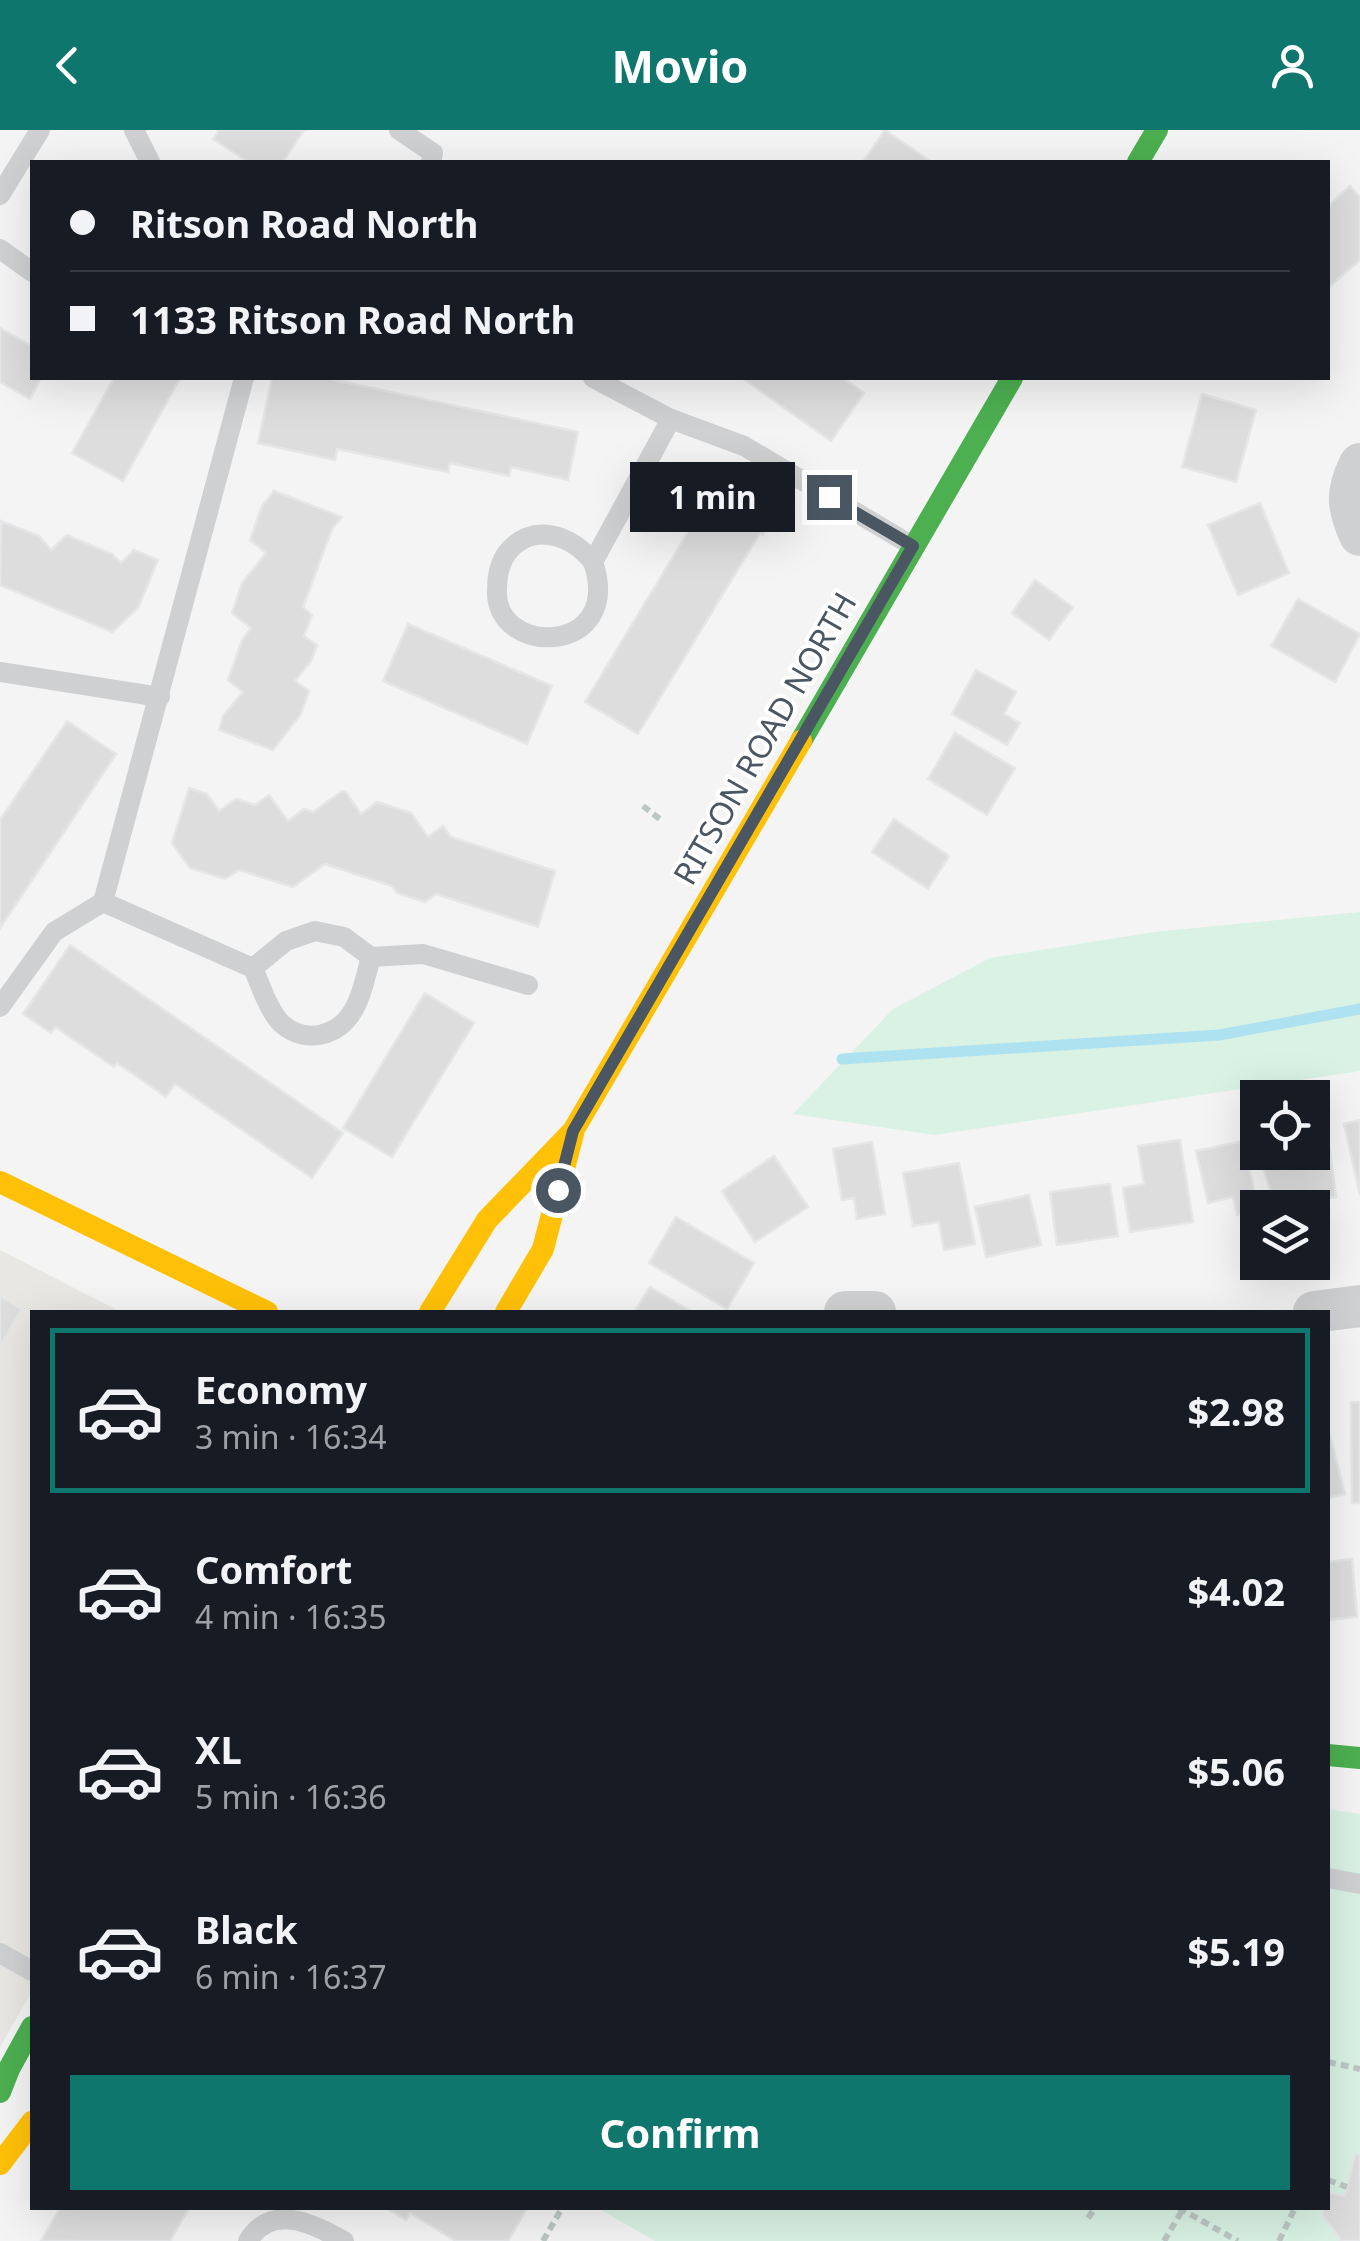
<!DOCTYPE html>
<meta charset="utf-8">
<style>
body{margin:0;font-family:"Noto Sans",sans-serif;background:#242831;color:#f1f3f6;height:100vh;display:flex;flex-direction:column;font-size:38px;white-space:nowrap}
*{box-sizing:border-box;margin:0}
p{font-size:32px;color:#9ea1a6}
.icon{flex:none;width:55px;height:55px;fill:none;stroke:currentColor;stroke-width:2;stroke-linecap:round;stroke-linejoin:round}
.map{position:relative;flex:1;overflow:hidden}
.sheet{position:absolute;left:30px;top:1180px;width:1300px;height:900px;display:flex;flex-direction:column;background:#171b24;border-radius:0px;box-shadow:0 10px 40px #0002}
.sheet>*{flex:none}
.hud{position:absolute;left:30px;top:30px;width:1300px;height:220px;border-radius:0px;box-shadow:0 10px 40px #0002;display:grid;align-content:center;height:220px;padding:0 40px;background:#171b24}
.tools{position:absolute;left:1240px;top:950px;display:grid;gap:20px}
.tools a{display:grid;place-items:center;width:90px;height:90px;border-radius:0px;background:#171b24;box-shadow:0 10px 40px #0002;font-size:50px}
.end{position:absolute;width:45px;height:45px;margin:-22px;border:12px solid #4a5661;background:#fff;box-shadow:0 0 0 5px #fff}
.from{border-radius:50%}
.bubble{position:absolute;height:70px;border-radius:0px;background:#171b24;box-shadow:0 10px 40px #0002;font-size:32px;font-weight:700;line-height:70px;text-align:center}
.hud b{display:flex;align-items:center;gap:35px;height:95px;font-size:38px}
.hud b+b{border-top:2px solid #363941}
.hud i{width:25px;height:25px;background:#f1f3f6}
ul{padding:18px 0 0;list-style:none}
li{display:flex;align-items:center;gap:30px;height:165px;margin:0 20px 15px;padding:0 20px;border:5px solid transparent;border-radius:0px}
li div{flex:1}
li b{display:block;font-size:38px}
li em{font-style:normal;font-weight:700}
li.active{border-color:#0f766e}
li>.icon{width:90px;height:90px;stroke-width:1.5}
.action{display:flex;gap:20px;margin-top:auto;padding:20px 40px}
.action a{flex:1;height:115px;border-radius:0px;background:#0f766e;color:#fff;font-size:40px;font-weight:700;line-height:115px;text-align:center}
header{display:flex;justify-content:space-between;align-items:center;height:130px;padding:0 40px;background:#0f766e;color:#fff;font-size:45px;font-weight:700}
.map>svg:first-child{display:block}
</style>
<header><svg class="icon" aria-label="back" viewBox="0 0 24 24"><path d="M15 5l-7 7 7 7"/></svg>Movio<svg class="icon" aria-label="person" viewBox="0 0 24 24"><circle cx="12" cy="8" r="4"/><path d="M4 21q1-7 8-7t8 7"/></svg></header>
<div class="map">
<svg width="1360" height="2111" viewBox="0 0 1360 2111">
<rect width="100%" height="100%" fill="#f4f4f4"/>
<path fill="#e8e7e3" d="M0 1120 121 1182H32V1861L0 1917Z"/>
<g fill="#d9f2e3">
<path d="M1360 782V941L934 1005 793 984 893 879 990 828 1154 802Z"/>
<path d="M1328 1679 1360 1684V2111H655L598 2078H1328Z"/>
</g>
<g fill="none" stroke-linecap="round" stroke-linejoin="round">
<path stroke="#aee2f0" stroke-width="11" d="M842 929 1219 905 1360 879"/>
</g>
<g fill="#ddddde" stroke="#e5e6e7" stroke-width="2.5">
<path d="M219 0H304L283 32H248L213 9Z"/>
<path d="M885 0 931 32H863Z"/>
<path d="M1350 56 1360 67V130L1328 158V76Z"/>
<path d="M0 198 32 216V248H41L30 269 0 252Z"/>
<path d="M114 248H180L123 351 72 323Z"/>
<path d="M272 248H325L578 302 568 350 511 337 509 346 450 333 448 342 337 319 335 330 258 313Z"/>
<path d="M742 248H843L864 263 831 311Z"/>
<path d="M1202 264 1256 280 1236 352 1182 337Z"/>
<path d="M720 349 776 384 763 405 760 403 638 604 585 572Z"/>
<path d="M274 361 342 387 332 399 303 477 312 485 304 506 317 515 311 531 295 551 309 561 301 584 273 620 219 600 223 586 243 562 228 550 242 510 251 498 232 483 242 453 266 423 250 410 262 376Z"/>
<path d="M1260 373 1289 443 1238 465 1208 395Z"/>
<path d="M1 391 39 406 51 420 67 405 112 424 121 433 134 420 158 430 138 478 112 502 0 455Z"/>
<path d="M1035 450 1073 477 1049 510 1012 483Z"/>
<path d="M1298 469 1360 504 1335 552 1271 516Z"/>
<path d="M408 494 552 556 527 614 383 551Z"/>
<path d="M976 540 1016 562 1004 584 1020 593 1007 615 952 584Z"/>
<path d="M67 591 116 624 0 798V690Z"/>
<path d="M955 603 1015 638 987 685 928 649Z"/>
<path d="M189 658 207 664 219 681 236 669 255 675 269 665 288 691 304 679 313 682 342 661 346 662 361 684 377 672 411 683 428 707 443 696 451 707 555 741 538 797 436 764 425 772 397 763 392 756 325 734 293 757 239 740 225 749 190 738 172 713Z"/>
<path d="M894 689 949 726 928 759 872 722Z"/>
<path d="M70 815 343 1003 312 1048 175 954 166 967 117 933 114 937 55 897 51 903 23 884Z"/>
<path d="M425 863 474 893 392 1027 343 998Z"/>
<path d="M1312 983 1325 985 1336 1067 1276 1078 1264 1040 1277 1022H1312Z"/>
<path d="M1360 990V1065L1344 994Z"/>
<path d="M1180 1010 1193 1092 1130 1102 1123 1058 1144 1054 1138 1016Z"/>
<path d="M1243 1011 1258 1078V1080L1237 1085 1233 1067 1208 1073 1196 1021Z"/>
<path d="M872 1012 885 1084 857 1089 854 1068 842 1070 833 1019Z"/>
<path d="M774 1026 808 1077 755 1112 722 1061Z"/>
<path d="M959 1033 975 1114 944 1120 939 1092 913 1096 903 1043Z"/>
<path d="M1110 1054 1118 1106 1057 1115 1050 1062Z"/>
<path d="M1029 1065 1041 1115 986 1127 975 1077Z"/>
<path d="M676 1087 754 1133 727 1179 649 1133Z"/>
<path d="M650 1157 692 1182H634Z"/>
<path d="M0 1166 22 1179 0 1216Z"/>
<path d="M1351 1272H1360V1373H1352Z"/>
<path d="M1328 1298 1345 1364 1328 1368Z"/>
<path d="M1352 1429 1357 1487 1328 1490V1432Z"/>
<path d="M1355 2023 1360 2025V2111H1339V2108L1322 2085 1324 2078H1328V2062L1345 2066Z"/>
<path d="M60 2078H189L170 2111H41Z"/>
<path d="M386 2078H522L526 2080 508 2111H456L410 2083 406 2090Z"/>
</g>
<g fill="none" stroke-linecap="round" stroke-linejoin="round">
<g stroke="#bcc7c4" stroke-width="6" stroke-dasharray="8 5" stroke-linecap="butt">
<path d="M643 676 661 690"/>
<path d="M1328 1932 1360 1939"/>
<path d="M1328 2050 1347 2057"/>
<path d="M1179 2078 1238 2111"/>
<path d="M1088 2088 1095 2078"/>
<path d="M543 2111 562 2078"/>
<path d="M1164 2111 1183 2079"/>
<path d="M1279 2111 1295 2078"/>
</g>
<g stroke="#ced0d2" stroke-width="20">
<path d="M134 0 150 32"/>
<path d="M399 0 433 23 431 32"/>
<path d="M0 65 40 0"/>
<path d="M0 119 32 142"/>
<path d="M244 248 103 772 253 838C260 854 269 882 282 894 306 915 339 906 354 879 363 864 366 843 371 827"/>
<path d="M671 289 744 316 911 415"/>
<path d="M593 432C572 405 532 391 507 423 499 434 497 446 497 460 494 528 625 526 593 432L671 289 593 248"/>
<path d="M0 542 160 567"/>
<path d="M253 838 286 811 315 801 344 807 371 827 423 824 528 855"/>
<path d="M0 877 54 802 103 772"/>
<path d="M1328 1748 1360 1754"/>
<path d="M0 1823 32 1841"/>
<path d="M248 2111C272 2072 313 2094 344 2111"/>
</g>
<g stroke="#ced0d2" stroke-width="42">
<path d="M1360 334C1346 362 1347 376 1360 405"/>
<path d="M845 1182H875"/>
<path d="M1314 1182 1360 1176"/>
</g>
<g stroke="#4caf50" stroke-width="22">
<path d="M1138 32 1157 0"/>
<path d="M801 611 1012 248"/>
<path d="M1328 1625 1360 1628"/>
<path d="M0 1962 9 1939 32 1897"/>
</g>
<g stroke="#ffc107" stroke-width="22">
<path d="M0 1052 267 1182"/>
<path d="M430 1182 487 1090 573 1001 801 611"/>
<path d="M506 1182 543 1119 573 1004"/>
<path d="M0 2034 32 1992"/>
</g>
</g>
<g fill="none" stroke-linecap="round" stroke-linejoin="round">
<path stroke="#4a5661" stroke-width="12" d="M558 1060 573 1001 913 416 829 367"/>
</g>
<g text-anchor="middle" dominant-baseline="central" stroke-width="8" stroke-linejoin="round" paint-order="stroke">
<g font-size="32" fill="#4a5661" stroke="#fff">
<text transform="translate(764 608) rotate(-60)">RITSON ROAD NORTH</text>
</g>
</g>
</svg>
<div class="tools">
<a><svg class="icon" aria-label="locate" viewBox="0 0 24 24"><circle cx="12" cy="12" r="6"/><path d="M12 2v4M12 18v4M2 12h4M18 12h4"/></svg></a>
<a><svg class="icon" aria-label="layers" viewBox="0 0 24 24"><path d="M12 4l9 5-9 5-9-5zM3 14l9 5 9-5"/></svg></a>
</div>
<i class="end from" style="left:558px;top:1060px"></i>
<i class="end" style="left:829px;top:367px"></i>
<div class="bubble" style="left:630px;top:332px;width:165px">1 min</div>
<div class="hud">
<b><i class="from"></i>Ritson Road North</b>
<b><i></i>1133 Ritson Road North</b>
</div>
<section class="sheet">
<ul>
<li class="active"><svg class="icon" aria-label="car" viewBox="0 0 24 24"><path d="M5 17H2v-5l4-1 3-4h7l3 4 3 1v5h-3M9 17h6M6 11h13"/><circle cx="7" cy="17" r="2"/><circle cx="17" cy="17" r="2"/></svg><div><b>Economy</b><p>3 min · 16:34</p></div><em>$2.98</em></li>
<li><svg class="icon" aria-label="car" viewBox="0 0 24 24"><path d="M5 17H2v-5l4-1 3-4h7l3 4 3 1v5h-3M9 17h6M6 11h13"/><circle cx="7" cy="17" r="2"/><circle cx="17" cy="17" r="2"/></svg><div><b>Comfort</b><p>4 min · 16:35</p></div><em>$4.02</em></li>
<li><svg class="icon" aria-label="car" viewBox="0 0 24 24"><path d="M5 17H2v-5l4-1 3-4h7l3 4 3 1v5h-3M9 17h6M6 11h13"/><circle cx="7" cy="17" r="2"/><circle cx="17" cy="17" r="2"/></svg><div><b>XL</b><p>5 min · 16:36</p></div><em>$5.06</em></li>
<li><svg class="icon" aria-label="car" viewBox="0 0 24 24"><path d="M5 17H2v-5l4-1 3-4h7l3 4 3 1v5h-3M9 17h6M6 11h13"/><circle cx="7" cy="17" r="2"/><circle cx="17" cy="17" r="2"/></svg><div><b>Black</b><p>6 min · 16:37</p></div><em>$5.19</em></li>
</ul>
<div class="action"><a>Confirm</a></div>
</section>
</div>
